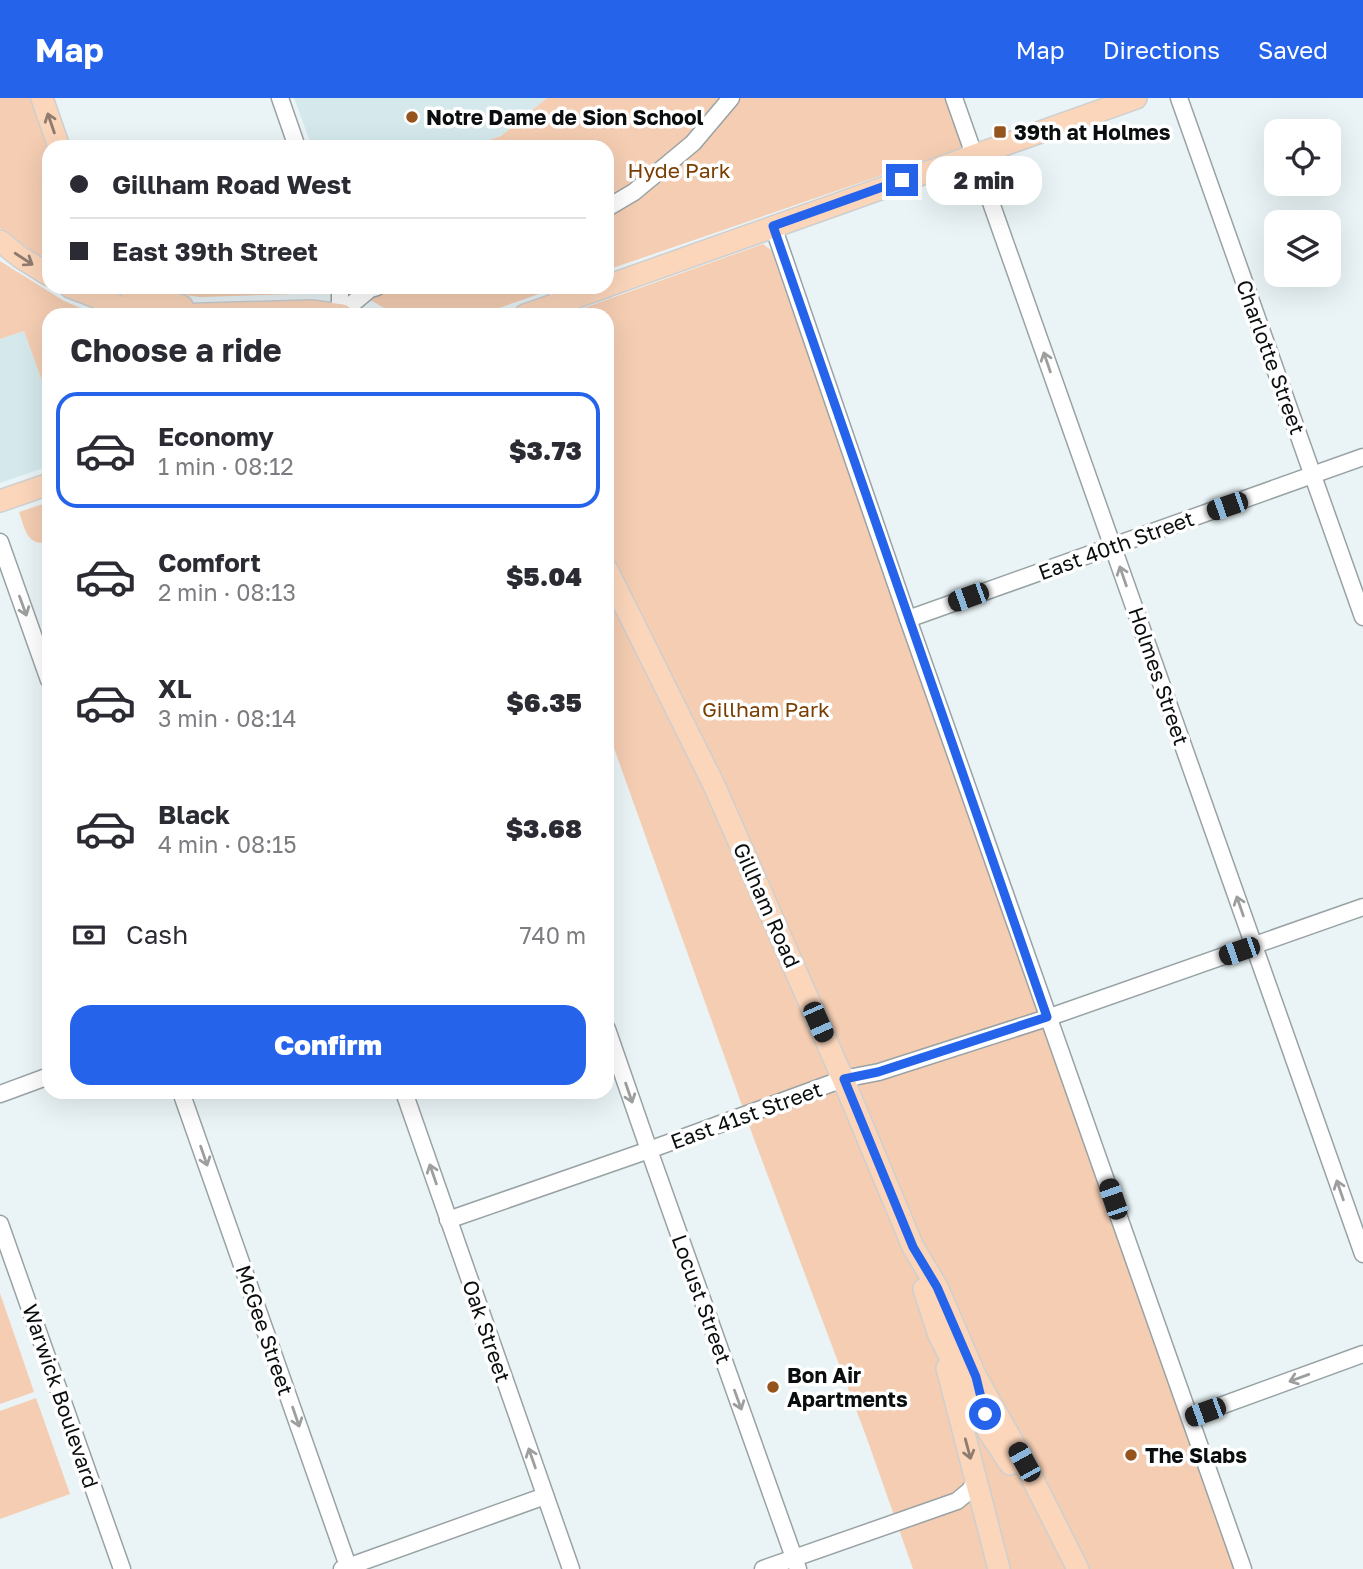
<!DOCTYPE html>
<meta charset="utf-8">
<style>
body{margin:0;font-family:"Golos Text",sans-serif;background:#f7f7f7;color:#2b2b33;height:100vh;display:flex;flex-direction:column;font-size:26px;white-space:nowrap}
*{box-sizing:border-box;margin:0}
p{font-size:23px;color:#7c7c81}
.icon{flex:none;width:38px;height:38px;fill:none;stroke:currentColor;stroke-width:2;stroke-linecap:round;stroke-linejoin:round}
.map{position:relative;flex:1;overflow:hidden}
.sheet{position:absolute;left:42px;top:210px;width:572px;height:791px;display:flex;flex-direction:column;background:#fff;border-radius:21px;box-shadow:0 7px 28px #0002}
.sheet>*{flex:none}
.banner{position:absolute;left:42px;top:42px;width:572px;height:154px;border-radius:21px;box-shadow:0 7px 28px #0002;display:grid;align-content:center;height:154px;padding:0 28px;background:#fff}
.tools{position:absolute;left:1264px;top:21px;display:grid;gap:14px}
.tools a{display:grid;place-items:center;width:77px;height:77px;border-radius:14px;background:#fff;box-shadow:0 7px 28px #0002;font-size:35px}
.end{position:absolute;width:32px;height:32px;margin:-16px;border:9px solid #2563eb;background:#fff;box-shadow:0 0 0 4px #fff}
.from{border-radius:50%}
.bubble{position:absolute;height:49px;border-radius:21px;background:#fff;box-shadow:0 7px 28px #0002;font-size:23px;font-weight:800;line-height:49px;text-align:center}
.car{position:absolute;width:21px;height:42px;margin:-21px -10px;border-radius:9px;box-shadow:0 0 5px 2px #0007;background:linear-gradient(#222 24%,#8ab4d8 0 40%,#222 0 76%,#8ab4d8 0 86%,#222 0)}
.banner b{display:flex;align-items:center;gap:24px;height:66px;font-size:26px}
.banner b+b{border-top:2px solid #e1e1e2}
.banner i{width:18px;height:18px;background:#2b2b33}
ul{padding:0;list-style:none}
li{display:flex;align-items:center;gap:21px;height:116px;margin:0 14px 10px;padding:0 14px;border:4px solid transparent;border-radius:21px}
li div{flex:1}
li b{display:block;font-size:26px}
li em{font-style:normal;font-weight:800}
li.active{border-color:#2563eb}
li>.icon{width:63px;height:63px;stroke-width:1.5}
h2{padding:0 28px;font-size:32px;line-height:84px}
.pay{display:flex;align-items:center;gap:18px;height:77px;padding:0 28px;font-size:26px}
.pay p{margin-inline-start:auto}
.cta{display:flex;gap:14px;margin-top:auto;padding:14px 28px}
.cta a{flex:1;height:80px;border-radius:21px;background:#2563eb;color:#fff;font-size:28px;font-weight:800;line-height:80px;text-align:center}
header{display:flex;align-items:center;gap:42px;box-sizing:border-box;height:98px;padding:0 35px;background:#2563eb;color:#fff}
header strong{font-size:33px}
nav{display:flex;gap:38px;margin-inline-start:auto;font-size:24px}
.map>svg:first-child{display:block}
</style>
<header>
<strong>Map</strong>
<nav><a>Map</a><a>Directions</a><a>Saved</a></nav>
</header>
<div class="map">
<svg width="1363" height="1471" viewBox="0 0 1363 1471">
<rect width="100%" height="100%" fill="#eaf4f6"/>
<g fill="#d5e9ec">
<path d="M294 0H547L501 38 469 49H312Z"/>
<path d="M24 233 49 302V368L0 385V241Z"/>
</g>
<g fill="#f4cdb2">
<path d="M0 0H37L49 49V165L0 130Z"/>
<path d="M547 0H946L964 49 607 172V49H469L501 38Z"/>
<path d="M763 146 771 152 1234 1471H913L866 1338 754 1041 610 639H607V217H564Z"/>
<path d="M0 163 64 203 97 217H49V302L24 233 0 241Z"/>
<path d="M157 189H559L479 217H396L357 194 200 199 170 195Z"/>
<path d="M49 404V444C27 449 25 431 19 414Z"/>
<path d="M0 1195 34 1294 0 1306Z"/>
<path d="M36 1300 70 1396 0 1421V1313Z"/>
</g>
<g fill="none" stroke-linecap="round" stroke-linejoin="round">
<defs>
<g id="minor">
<path d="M280 0 297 49"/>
<path d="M954 0 1363 1156"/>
<path d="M1179 0 1363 519"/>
<path d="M607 110 634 94 693 45 731 0"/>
<path d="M773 128 908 521 1243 1471"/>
<path d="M555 215 560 189"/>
<path d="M340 216 370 191 377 189"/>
<path d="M340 216V189"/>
<path d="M0 444 49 582"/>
<path d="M908 521 1363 359"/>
<path d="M607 931 649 1052 798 1471"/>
<path d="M181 994 349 1471"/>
<path d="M404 994 571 1471"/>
<path d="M0 996 49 978"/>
<path d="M448 1122 649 1052 843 981 879 974 1047 920 1363 809"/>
<path d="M0 1126 122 1471"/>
<path d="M1190 1319 1363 1256"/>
<path d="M342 1471 545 1398"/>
<path d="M763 1471 957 1403 969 1393 977 1382"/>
</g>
<g id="major">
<path d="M42 0 59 49"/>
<path d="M0 143 20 159 49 177"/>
<path d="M607 188 1136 0"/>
<path d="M70 189 122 209 141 214 173 217 311 213 342 217"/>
<path d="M129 189 135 194 182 208"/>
<path d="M525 217 605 189"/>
<path d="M0 403 49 386"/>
<path d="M607 472 714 687 843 981 913 1149 937 1189 976 1279 1024 1364 1078 1471"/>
<path d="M924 1191 939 1237 989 1334 1010 1366"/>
<path d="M947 1270 999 1471"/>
</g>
</defs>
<use href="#minor" stroke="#99a2a4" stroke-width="19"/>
<use href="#major" stroke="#cecfcf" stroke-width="24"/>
<use href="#minor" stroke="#fff" stroke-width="16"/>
<use href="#major" stroke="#fbd6bb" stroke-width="21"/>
</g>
<defs><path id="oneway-shaft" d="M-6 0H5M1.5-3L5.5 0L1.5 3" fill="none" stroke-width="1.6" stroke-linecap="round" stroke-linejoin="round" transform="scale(1.75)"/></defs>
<g stroke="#8f7c6e">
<use href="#oneway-shaft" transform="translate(51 25) rotate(-109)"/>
<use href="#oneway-shaft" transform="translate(24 161) rotate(33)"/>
<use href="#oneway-shaft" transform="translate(968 1351) rotate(75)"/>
</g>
<g stroke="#9d9f9f">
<use href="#oneway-shaft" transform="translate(1047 264) rotate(-109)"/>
<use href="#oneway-shaft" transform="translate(1123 478) rotate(-109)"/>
<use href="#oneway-shaft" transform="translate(23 508) rotate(70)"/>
<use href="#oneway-shaft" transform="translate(1240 808) rotate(-109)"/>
<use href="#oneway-shaft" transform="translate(629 995) rotate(71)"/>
<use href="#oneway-shaft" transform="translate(204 1058) rotate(71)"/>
<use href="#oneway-shaft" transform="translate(433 1076) rotate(-109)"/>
<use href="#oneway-shaft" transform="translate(1340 1092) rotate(-109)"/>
<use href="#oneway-shaft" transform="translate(1299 1280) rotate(160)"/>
<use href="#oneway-shaft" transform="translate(738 1302) rotate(70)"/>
<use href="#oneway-shaft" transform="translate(296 1319) rotate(71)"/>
<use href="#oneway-shaft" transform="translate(532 1360) rotate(-109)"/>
</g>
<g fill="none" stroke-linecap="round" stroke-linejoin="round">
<path stroke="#2563eb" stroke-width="9" d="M902 82 773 128 1047 919 878 974 844 981 913 1149 937 1189 976 1279 985 1316"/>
</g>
<g fill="#95541e" stroke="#fff" stroke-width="2.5">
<circle cx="412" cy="19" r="7"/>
<rect x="993" y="27" width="14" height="14" rx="3.5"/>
<circle cx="773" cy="1289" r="7"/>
<circle cx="1131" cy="1357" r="7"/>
</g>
<g text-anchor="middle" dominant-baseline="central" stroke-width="7" stroke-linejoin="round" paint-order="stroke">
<g font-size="21" font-weight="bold" fill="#0b0e0f" stroke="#fff" text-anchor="start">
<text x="426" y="19">Notre Dame de Sion School</text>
<text x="1014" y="34">39th at Holmes</text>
<text x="787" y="1277">Bon Air<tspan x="787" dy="24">Apartments</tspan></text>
<text x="1145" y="1357">The Slabs</text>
</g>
<g font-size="21" fill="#7a3e02" stroke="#fff">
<text x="679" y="72">Hyde Park</text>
<text x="766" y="611">Gillham Park</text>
</g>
<g font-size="21" fill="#0b0e0f" stroke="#fff">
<text transform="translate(1271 259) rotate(70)">Charlotte Street</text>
<text transform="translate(1116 447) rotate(-20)">East 40th Street</text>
<text transform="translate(1159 578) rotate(71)">Holmes Street</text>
<text transform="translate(767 807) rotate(66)">Gillham Road</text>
<text transform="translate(746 1017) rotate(-20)">East 41st Street</text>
<text transform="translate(702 1201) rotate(70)">Locust Street</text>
<text transform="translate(265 1232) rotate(71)">McGee Street</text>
<text transform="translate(487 1233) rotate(71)">Oak Street</text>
<text transform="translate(61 1298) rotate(71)">Warwick Boulevard</text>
</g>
</g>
</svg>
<div class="tools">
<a><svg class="icon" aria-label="locate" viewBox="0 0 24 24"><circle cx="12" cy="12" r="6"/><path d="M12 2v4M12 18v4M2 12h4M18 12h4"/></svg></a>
<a><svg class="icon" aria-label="layers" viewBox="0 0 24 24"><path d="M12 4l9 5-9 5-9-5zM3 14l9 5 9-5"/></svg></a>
</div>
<i class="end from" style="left:985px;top:1316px"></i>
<i class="end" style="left:902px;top:82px"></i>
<div class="bubble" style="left:926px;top:58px;width:116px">2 min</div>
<i class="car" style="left:1227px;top:408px;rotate:251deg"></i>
<i class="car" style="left:968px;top:499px;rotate:250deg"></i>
<i class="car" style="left:1239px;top:853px;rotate:251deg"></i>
<i class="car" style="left:818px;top:924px;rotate:156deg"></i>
<i class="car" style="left:1113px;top:1101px;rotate:341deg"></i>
<i class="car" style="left:1205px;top:1314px;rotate:250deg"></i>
<i class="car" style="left:1024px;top:1364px;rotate:331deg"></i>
<div class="banner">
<b><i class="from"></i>Gillham Road West</b>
<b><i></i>East 39th Street</b>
</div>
<section class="sheet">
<h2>Choose a ride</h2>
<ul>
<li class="active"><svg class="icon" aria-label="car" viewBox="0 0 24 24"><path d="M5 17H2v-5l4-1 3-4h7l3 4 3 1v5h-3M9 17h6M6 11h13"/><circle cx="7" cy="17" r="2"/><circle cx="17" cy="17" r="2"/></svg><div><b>Economy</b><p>1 min · 08:12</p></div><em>$3.73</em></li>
<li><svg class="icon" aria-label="car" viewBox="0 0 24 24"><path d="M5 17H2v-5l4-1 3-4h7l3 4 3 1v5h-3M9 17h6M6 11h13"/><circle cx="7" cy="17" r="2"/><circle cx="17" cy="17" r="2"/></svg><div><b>Comfort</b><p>2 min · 08:13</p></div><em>$5.04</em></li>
<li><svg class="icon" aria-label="car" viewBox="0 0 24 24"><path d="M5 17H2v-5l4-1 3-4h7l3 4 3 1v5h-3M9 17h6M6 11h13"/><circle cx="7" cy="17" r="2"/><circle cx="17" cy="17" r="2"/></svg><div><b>XL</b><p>3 min · 08:14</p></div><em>$6.35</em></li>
<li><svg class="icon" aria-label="car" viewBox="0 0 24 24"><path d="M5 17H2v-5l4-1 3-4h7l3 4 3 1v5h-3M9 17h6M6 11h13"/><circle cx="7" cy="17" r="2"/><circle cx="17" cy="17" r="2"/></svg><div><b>Black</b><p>4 min · 08:15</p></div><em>$3.68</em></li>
</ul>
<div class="pay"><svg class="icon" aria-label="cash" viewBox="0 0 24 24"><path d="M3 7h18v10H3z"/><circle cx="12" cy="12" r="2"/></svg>Cash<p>740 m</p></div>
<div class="cta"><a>Confirm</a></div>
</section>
</div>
